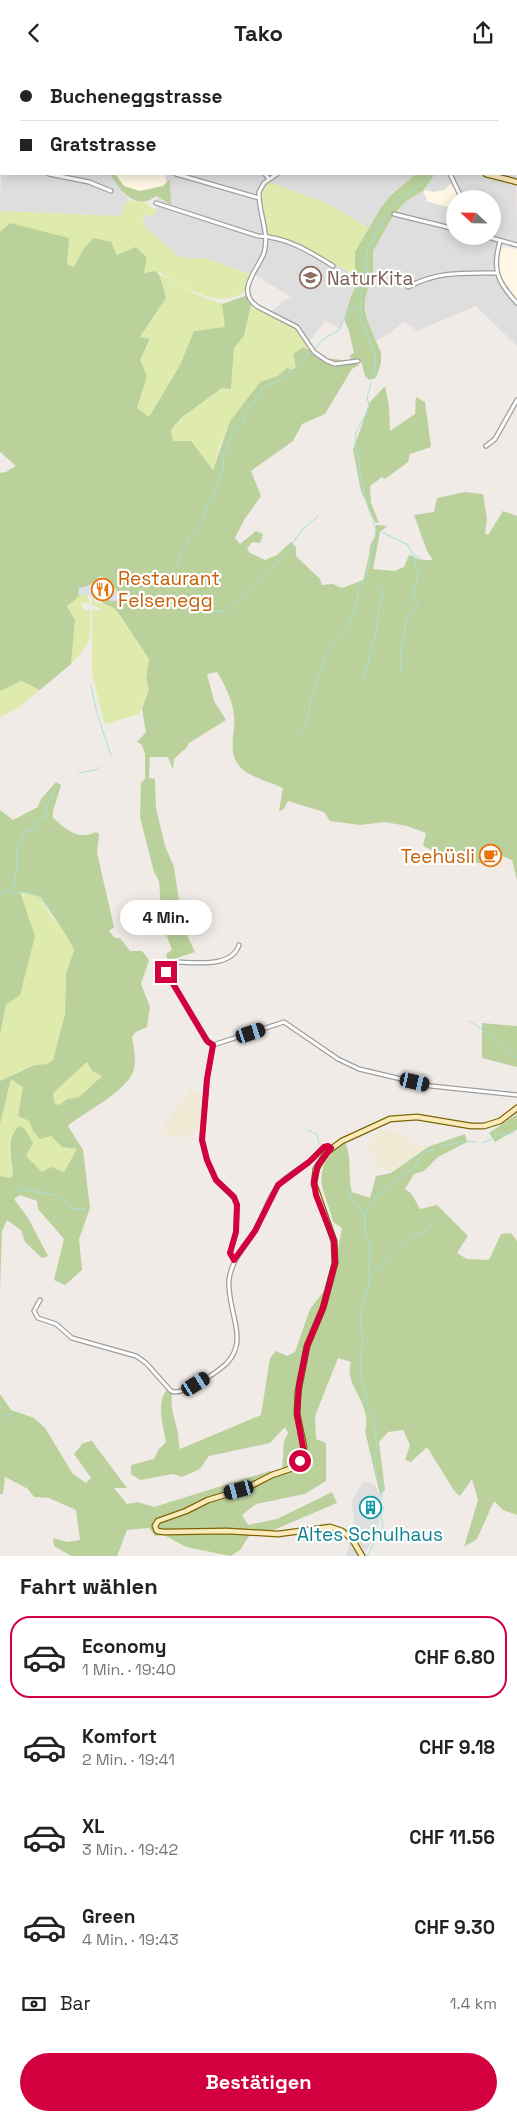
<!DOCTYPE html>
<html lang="de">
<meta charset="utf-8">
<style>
body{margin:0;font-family:"Space Grotesk",sans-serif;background:#f2f2f2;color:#222;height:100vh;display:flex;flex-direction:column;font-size:19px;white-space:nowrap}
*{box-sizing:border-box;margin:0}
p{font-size:16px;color:#767676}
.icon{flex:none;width:28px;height:28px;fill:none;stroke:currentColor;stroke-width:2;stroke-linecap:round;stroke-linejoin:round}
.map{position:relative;height:1491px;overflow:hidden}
.sheet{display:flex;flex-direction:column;background:#fff;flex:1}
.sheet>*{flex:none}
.top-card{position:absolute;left:0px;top:0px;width:518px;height:110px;box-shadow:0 2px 12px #0003;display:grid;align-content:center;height:110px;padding:0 20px;background:#fff}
.needle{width:32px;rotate:292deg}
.tools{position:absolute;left:446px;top:125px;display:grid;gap:10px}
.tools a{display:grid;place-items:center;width:55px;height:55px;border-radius:50%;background:#fff;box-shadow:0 2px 12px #0003;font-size:25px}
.end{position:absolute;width:22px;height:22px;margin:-11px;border:6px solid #d2003f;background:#fff;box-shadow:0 0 0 2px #fff}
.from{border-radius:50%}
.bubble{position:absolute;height:35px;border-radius:18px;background:#fff;box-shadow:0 2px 12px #0003;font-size:16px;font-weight:600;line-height:35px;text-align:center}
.car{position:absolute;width:15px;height:30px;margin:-15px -8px;border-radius:6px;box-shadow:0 0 4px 1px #0007;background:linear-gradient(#222 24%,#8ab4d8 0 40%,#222 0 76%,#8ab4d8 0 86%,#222 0)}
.top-card b{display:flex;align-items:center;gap:18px;height:48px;font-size:19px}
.top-card b+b{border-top:1px solid #e0e0e0}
.top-card i{width:12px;height:12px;background:#222}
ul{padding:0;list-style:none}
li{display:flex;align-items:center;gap:15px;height:82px;margin:0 10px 8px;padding:0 10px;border:2px solid transparent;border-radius:20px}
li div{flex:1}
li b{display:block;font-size:19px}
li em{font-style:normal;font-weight:600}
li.on{border-color:#d2003f}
li>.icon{width:45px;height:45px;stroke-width:1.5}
h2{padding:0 20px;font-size:22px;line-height:60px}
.pay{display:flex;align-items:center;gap:12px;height:55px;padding:0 20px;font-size:19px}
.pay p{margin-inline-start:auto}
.action{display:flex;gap:10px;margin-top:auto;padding:10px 20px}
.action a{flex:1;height:58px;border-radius:30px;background:#d2003f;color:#fff;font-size:20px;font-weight:600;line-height:58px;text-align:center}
header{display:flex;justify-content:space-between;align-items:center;height:65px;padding:0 20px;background:#fff;font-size:22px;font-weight:600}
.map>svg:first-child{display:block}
</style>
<header><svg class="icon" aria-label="back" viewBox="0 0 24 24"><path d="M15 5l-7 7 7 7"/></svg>Tako<svg class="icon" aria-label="share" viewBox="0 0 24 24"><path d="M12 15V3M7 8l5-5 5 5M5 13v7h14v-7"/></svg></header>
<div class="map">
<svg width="517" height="1491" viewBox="0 0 517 1491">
<rect width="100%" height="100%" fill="#f1ebe7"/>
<g fill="#dfdede" fill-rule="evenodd">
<path d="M60 0H369L371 1H59Z"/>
<path d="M516 85 517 177 501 173 498 200 502 213 517 234V281L476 241 417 266 404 256 388 270 376 276 368 257 365 234 373 206V186L394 149 406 136 423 126 435 109H516ZM455 134H492V171H455Z"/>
<path d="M1 98V109H110L128 134 121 151 0 146Z"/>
<path d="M165 109H416L390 131 380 144 369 163 324 137 268 170 303 181 356 211 355 223 351 231 341 264 325 256 309 277 301 264 272 246 284 235 292 233 257 211 207 194 179 192 142 159 147 149 156 146 157 131 171 139 170 115 166 116Z"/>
<path d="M364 1416 375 1420 380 1431V1455L377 1466 365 1489 371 1491H346L355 1460 351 1437Z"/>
</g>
<g fill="#fff6e3">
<path d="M115 109H165L166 116 163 121 140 126 124 121Z"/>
<path d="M452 117 460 134H455V141L448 142 425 136 427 134 423 127 425 125 433 127 445 125Z"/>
<path d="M506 182 517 185V234L502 213 498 200 500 185Z"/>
</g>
<g fill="#f0e9d3">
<path d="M190 1023 203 1033 200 1067 194 1064 188 1073 182 1069 178 1075 161 1066Z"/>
<path d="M381 1064 407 1070 413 1080 426 1082 390 1107 376 1100 378 1093 367 1080Z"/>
</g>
<g fill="#dfebad">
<path d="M270 117 324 137 369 163 355 187 356 211 303 181 268 170C264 151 254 132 270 117Z"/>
<path d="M128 134 135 137 148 138V140L156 145 153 152 146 149 142 159 179 192 207 194 250 209 247 225C224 243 199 230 176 217 169 213 163 207 155 207 152 206 147 208 144 208L147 193 117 190 84 183 75 202 0 167V146L120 151Z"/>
<path d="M163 210 196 229 222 239 226 262 194 266 180 300 149 352 137 344 147 311 140 295 150 275 140 273 166 233 160 211Z"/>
<path d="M251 240 290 259 299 266 311 285 303 282 293 289 296 302 278 311 260 317 230 356 219 383 213 405 191 376H173L171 365 181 353 222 323 231 324 234 283 244 271Z"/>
<path d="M87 529 90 538H82V543L84 545H89L90 542C91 573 93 576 71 599L75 555 67 541 78 530Z"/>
<path d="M94 532V536L114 543 149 594 146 614 149 624 139 649 106 659 104 658 92 609V545H102L91 539 92 534Z"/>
<path d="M21 616 40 625 18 643 0 652V626Z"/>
<path d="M19 827 41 832 52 853 65 865 74 885 66 909 65 949 53 996 47 999 35 1000 0 1016V970L6 940Z"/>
<path d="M87 997 102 1011 79 1032 67 1034 59 1040 54 1038 53 1028Z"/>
<path d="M11 1014 23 1022 18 1051 29 1056 33 1066 51 1071 62 1082 77 1084 64 1108 42 1107 26 1091 9 1079 13 1110 11 1113 0 1111V1059Z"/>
</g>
<g fill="#bbd19b" fill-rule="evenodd">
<path d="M110 109H115L124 121 140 126 163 121 170 114 171 140 157 131C154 132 152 134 150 135 131 143 118 121 110 109Z"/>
<path d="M416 109H435L423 126 406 136 394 149 373 186V206L365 234V245L368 257 381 288V298L377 310 375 313 369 315 365 311 361 296 351 295 350 290 354 288 349 266 344 254 351 231 355 223V187L380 144 390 131Z"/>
<path d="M10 158 69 173 67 199 74 202 84 183 94 173 111 177 117 190 136 182 147 193 144 208 156 206 160 211 166 233 140 272 150 274 140 295 147 311 137 343 149 352 180 300 194 266 225 262 222 239 248 230 251 240 244 271 234 283 231 324 222 323 181 353 171 365 173 376H191L213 405 230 356 260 317 278 311 287 303 292 305 296 302 293 289 303 282 327 293 355 297 359 300 352 304 325 349 302 359 293 376 251 406 261 431 244 455 235 473 240 479 256 466 263 469 260 478 252 477 247 484 250 488 265 495 277 490 291 477 296 482V491L320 514 322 520 333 519 342 523 363 515 369 491 370 481 376 469V460L387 461 380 467 373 504 395 506 404 502 409 490 421 495H433L427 486 414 450 434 447 437 433 465 427 483 429 487 454 485 468 488 470 503 446 517 451V816L512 795 486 785 478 791 489 796 484 799 451 794 423 781 426 768 407 761 385 757 360 760 330 756 324 747 288 736 283 745 279 746 283 723C270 717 252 713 241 703 226 688 236 668 234 650 232 634 225 620 217 607L207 609 214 636 226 655 189 678 187 682 174 694 173 705 168 692H150L149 713 155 714 156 743 165 781 174 802 183 862 195 887 168 896 166 889 172 885 162 857 159 816 154 807 140 752 141 718 145 714V689L142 680 137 677 146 667 142 644 149 624 146 614 149 594 121 552 114 543 102 538 103 534 114 536 126 533 98 515 84 523 83 528 67 541 75 555 71 599 40 625 21 616 0 626V408L6 407 16 401 0 387V167Z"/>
<path d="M385 321 389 341 390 366 415 349 416 332 425 337 431 382 410 389 408 397 385 414 382 412 370 421 371 438 379 458 375 457 361 426 353 385 370 337Z"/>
<path d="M56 717 61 720 53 746V753C67 765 79 776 96 767L99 769 97 788 114 862 109 866 115 873H120L130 886H142L149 895 141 919 150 942 147 962 136 967 132 972C134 984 138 1000 131 1011 123 1025 97 1041 83 1050 76 1055 74 1055 68 1061L83 1085 90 1143 79 1174 82 1205 65 1220 54 1215 64 1174 38 1144 37 1136 20 1130 14 1134 28 1153 48 1191 42 1193 25 1177 21 1165 7 1155 2 1166 0 1226V1111L11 1113 13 1110C12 1091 5 1075 19 1061L25 1064 33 1078 26 1091 42 1107 51 1102 64 1107 77 1084 62 1082 51 1071 40 1074 33 1066 29 1056 18 1051 23 1022 11 1014 0 1059V1016L35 1000 47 999 53 995 65 949 66 909 74 885C65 865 52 851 41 832L20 827 35 871 20 930 6 940 0 970V745L13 755 38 742 41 734ZM87 997 92 1006 102 1011 79 1032 67 1034 59 1040 54 1038 53 1028Z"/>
<path d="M482 958 517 961V1002L482 993Z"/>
<path d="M517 1049V1064L495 1077 489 1068Z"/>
<path d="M465 1069 467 1077 438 1092 424 1106 414 1109 405 1124 411 1128 420 1144 437 1140 468 1171 457 1188 467 1194 489 1195 501 1169 511 1168 517 1176V1450L503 1445 494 1436 477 1474 464 1482 478 1435 472 1414 460 1431 455 1427 427 1382 411 1397 405 1395 410 1380 403 1365 388 1367 379 1377 385 1425 380 1430 365 1366C373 1338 343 1321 351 1297L338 1293 315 1351 316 1374 326 1378V1416L305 1429 256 1439 242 1450 248 1460 277 1454 332 1427 337 1438 264 1469 249 1471 240 1485 231 1491 186 1482 164 1470 155 1471 149 1463 127 1465 117 1491H71L54 1481 53 1473 68 1477 80 1475 76 1445 49 1433 34 1432 28 1424 5 1412 3 1429H0V1329L11 1345 34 1353 45 1363 73 1409 86 1418 91 1413 74 1389 83 1378 92 1376 127 1423H114L127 1439 138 1437 154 1442 270 1406 273 1408 282 1405 284 1376 288 1368 285 1362 270 1378 209 1391 200 1404 182 1412 173 1409 140 1415 131 1409V1400L154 1394 159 1384 166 1377C163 1361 156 1337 167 1325L172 1328C170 1344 175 1354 178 1368 179 1374 178 1379 180 1384L261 1350 270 1293 276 1286 287 1291 295 1287 310 1244 332 1216 342 1163 333 1157C329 1136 314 1117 326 1096 331 1087 336 1082 345 1078 353 1094 347 1109 352 1127L370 1133 376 1111 391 1108 428 1082Z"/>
</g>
<path fill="#dbdfe7" d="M100 511 106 513V516L126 533 125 534 114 536 91 532 87 529 78 530 79 523 89 521Z"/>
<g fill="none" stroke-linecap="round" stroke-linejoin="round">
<g stroke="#a7dfdb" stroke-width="1">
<path d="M54 1V0"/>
<path d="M0 80 1 77"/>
<path d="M392 141C404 129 420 123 429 109"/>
<path d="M315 284 322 275 339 265C345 253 345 245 359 242"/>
<path d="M373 311 376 293 362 257 360 231 367 211 366 194 368 183 386 150"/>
<path d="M371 318 367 333 369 340 367 347 356 367 355 379 360 399 359 405 365 433 376 464 375 474"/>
<path d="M382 467 408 480 412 488 428 499"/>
<path d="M174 505 189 472 202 457 208 439 215 428 224 402 223 390 227 381 234 366 243 358 244 349 258 333 262 323 283 314 311 287"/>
<path d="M204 546H224L240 533 263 509 280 496 302 465 318 451"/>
<path d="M401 607C397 588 406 569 407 549L414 545 417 538 413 528 419 506 416 503 413 489"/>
<path d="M364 613 377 563 379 542 383 533 381 520"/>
<path d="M91 620 97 648 111 691"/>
<path d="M301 668 308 652 310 638 328 586 345 567 357 539 358 525 366 512 374 477"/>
<path d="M79 708 95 705 99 702"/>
<path d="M9 827C15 829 18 826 24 827 36 827 46 840 54 847"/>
<path d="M0 831 14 821 16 811 17 783 25 766 35 764 37 755 46 752V741C51 736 51 727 57 722"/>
<path d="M0 856H1"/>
<path d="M469 956 493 972 517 992"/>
<path d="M308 1065 318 1070V1076L321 1080"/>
<path d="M482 1078 492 1074 495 1069H511L517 1064"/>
<path d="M441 1082 464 1076 477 1077"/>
<path d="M18 1124 56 1130C61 1136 67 1137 72 1143L87 1145"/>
<path d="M345 1125 351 1130V1135L358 1141 365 1151"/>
<path d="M371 1208H374C386 1197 393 1183 407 1174 415 1169 422 1170 428 1163 432 1160 432 1154 433 1149"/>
<path d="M0 1342H1"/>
<path d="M0 1352 12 1349"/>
<path d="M382 1435 381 1428 384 1421 377 1412 375 1403 376 1399 374 1391 377 1382 374 1367 377 1358 367 1339 365 1322 361 1316 360 1292 363 1278 360 1249 369 1220 370 1178 365 1164V1151L368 1142 387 1121 416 1101 421 1090 426 1086 435 1085"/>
<path d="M367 1491 383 1462 381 1450 384 1441"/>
</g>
<defs>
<g id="street">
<path d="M128 0 130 1"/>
<path d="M316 0 320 1"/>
<path d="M435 0 437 1"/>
<path d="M491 0 492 1"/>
<path d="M0 1H4"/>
<path d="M84 1 85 0"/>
<path d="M516 22 517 23"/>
<path d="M516 56 517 57"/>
<path d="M49 109 89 117 111 126"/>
<path d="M176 109 259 133"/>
<path d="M265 109 269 114"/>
<path d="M277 109 264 118 259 127C258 147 270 167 264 188 258 205 234 226 258 242L297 262 314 287 327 296 335 299 358 296"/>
<path d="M450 109 462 134"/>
<path d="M156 138 258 171C287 172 309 186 333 201"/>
<path d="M394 149 455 164"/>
<path d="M484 171 517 180"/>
<path d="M500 176C492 204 497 217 517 238"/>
<path d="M408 222C438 206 464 208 497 208"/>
<path d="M486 381 495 374 517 335"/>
<path d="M239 880C231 904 194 897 174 897L167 903 166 907 209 978 213 980 284 957 338 994 359 1004 431 1021 517 1030"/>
<path d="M213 980 207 1014 202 1075 207 1095 216 1115 233 1132 237 1139 236 1167 230 1188 234 1195"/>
<path d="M40 1235 34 1246 38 1253 56 1259 72 1273 136 1291 146 1298 171 1326C182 1332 217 1307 226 1299 231 1294 234 1289 236 1282 241 1264 227 1237 229 1215 232 1192 247 1181 257 1162 264 1149 268 1133 278 1121 287 1109 303 1103 314 1093 318 1088 322 1082 328 1081L331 1083"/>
</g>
<g id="secondary">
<path d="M386 0 387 1"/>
<path d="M419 0V1"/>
<path d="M516 82H517"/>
<path d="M486 109 517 117"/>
<path d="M362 1491 352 1474 342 1466 330 1462 278 1469 227 1466 164 1467 157 1466 155 1461 158 1456 186 1446 208 1435 245 1424 272 1410 290 1404 302 1392 304 1382 297 1349 298 1327 307 1281 323 1243 335 1198 334 1176 314 1119 316 1104 327 1087 342 1076 390 1054 417 1052 471 1061H484L500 1056 517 1043"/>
</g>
<g id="primary">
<path d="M406 0 408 1"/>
<path d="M516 77 517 78"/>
</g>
</defs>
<use href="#street" stroke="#9e9e9e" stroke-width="5.5"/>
<use href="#secondary" stroke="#7c6503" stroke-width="7"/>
<use href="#primary" stroke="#9e3a00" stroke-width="8"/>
<use href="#street" stroke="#fff" stroke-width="3"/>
<use href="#secondary" stroke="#fbebbc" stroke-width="4.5"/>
<use href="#primary" stroke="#fdb9a0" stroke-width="5"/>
<g stroke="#6f6f6f" stroke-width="1" stroke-dasharray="10 10" stroke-linecap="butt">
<path d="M429 0 431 1"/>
<path d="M516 60H517"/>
</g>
<defs>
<path id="secondary-bridge" d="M413 0 414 1"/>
</defs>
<use href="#secondary-bridge" stroke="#7c6503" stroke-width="7" stroke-linecap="butt"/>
<use href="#secondary-bridge" stroke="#fbebbc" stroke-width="4.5"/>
</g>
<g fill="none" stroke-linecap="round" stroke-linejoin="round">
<path stroke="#d2003f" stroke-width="6" d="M166 907 207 976 213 980 207 1014 202 1075 207 1095 216 1115 234 1132 237 1140 236 1167 230 1188 234 1195 255 1166 278 1120 309 1097 324 1082 328 1081 331 1083 318 1100 314 1117 316 1130 334 1176 335 1198 323 1243 307 1281 299 1320 297 1349 304 1388 300 1396"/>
</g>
<defs>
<symbol id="school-ring" viewBox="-11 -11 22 22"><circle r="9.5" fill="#fff" stroke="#8d6e63" stroke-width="1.5"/><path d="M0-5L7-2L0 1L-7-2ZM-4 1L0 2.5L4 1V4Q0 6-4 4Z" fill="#8d6e63"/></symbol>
<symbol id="restaurant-ring" viewBox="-11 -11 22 22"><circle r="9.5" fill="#fff" stroke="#e8710a" stroke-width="1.5"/><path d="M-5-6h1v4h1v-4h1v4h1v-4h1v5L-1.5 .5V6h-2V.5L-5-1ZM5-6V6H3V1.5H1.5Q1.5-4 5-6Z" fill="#e8710a"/></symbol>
<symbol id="cafe-ring" viewBox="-11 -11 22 22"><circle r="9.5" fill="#fff" stroke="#e8710a" stroke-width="1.5"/><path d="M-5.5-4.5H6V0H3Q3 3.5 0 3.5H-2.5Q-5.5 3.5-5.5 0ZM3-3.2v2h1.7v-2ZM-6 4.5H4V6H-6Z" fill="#e8710a"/></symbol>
<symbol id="building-ring" viewBox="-11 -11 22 22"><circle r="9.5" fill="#fff" stroke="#0f9aa8" stroke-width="1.5"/><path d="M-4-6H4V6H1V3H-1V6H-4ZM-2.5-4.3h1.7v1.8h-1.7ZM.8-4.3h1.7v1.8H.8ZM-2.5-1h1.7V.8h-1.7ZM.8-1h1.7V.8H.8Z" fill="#0f9aa8"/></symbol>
</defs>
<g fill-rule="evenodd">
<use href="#school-ring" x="298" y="200" width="25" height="25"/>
<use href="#restaurant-ring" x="90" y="512" width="25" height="25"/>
<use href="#cafe-ring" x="478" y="778" width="25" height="25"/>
<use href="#building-ring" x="358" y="1430" width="25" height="25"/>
</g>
<g text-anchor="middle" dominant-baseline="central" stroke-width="4.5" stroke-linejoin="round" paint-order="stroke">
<g font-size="19" fill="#785e54" stroke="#fff" text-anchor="start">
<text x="327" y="213">NaturKita</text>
</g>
<g font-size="19" fill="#c56008" stroke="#fff" text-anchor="start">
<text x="118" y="513">Restaurant<tspan x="118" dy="22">Felsenegg</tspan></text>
<text x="475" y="791" text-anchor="end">Teehüsli</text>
</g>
<g font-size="19" fill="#0d838f" stroke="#fff">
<text x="370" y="1469">Altes Schulhaus</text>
</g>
</g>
</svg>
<div class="tools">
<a><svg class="needle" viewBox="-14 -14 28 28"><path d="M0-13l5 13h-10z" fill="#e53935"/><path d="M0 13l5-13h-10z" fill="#767676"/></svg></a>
</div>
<i class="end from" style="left:300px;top:1396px"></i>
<i class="end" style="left:166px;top:907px"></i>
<div class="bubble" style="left:120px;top:835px;width:92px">4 Min.</div>
<i class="car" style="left:251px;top:968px;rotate:72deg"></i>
<i class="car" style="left:415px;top:1017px;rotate:103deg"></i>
<i class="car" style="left:196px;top:1319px;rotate:58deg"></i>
<i class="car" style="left:239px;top:1425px;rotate:255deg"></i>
<div class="top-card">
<b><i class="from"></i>Bucheneggstrasse</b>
<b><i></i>Gratstrasse</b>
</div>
</div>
<section class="sheet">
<h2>Fahrt wählen</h2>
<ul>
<li class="on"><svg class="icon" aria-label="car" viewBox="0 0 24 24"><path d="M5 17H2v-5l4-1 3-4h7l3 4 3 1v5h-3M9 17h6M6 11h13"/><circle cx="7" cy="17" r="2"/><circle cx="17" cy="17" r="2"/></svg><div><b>Economy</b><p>1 Min. · 19:40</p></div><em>CHF 6.80</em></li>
<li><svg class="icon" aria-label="car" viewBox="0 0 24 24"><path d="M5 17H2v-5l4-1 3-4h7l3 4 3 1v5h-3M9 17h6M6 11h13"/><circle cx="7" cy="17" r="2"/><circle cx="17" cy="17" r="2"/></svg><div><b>Komfort</b><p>2 Min. · 19:41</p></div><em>CHF 9.18</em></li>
<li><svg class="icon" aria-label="car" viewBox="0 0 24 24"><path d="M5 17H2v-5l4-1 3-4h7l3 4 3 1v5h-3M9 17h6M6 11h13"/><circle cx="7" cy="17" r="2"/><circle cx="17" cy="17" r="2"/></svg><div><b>XL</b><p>3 Min. · 19:42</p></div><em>CHF 11.56</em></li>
<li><svg class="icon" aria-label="car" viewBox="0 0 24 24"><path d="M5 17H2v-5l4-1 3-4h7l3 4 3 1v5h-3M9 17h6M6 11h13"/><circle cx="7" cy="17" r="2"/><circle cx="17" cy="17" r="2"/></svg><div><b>Green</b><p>4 Min. · 19:43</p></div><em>CHF 9.30</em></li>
</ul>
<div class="pay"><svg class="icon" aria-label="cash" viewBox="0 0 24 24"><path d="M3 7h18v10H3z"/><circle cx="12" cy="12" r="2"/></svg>Bar<p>1.4 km</p></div>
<div class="action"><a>Bestätigen</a></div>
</section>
